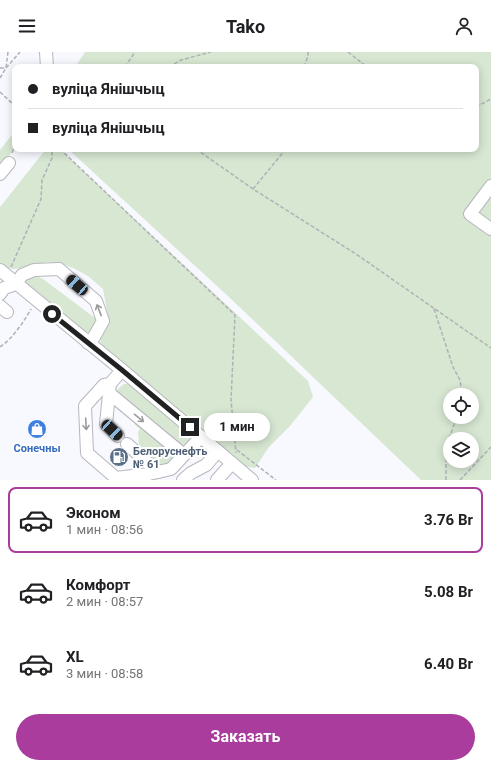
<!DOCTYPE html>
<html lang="ru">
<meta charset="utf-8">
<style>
body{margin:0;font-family:Roboto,sans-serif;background:#f6f6f6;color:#202124;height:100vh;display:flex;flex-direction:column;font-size:15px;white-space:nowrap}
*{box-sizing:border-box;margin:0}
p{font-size:13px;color:#757577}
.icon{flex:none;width:22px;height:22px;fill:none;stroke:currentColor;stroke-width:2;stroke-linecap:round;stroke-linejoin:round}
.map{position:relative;height:428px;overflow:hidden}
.drawer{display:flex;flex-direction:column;background:#fff;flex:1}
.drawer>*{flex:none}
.guide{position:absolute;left:12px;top:12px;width:467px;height:88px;border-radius:8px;box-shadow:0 2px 10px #0003;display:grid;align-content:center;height:88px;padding:0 16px;background:#fff}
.fabs{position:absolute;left:443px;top:336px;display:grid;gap:8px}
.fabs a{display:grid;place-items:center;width:36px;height:36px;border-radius:50%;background:#fff;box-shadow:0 2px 10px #0003;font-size:20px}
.end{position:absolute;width:18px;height:18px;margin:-9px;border:5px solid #202123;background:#fff;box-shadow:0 0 0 2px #fff}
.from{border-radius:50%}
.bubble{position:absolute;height:28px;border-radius:14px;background:#fff;box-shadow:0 2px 10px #0003;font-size:13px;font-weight:700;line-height:28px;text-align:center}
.car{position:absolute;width:12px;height:24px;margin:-12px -6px;border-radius:5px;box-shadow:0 0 3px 1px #0007;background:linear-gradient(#222 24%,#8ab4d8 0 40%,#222 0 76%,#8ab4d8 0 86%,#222 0)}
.guide b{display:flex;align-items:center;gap:14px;height:38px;font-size:15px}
.guide b+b{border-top:1px solid #e0e0e0}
.guide i{width:10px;height:10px;background:#202124}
ul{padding:7px 0 0;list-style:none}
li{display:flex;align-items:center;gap:12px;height:66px;margin:0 8px 6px;padding:0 8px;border:2px solid transparent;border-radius:8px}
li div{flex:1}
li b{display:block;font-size:15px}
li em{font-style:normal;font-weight:700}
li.active{border-color:#a93c9c}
li>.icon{width:36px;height:36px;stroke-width:1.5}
.cta{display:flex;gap:8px;margin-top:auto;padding:8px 16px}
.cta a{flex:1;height:46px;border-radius:24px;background:#a93c9c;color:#fff;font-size:16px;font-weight:700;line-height:46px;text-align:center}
header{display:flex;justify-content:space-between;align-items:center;height:52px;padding:0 16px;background:#fff;font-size:18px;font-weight:700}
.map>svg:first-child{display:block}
</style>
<header><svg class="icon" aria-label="menu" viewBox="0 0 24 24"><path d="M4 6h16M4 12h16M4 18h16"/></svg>Tako<svg class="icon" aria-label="person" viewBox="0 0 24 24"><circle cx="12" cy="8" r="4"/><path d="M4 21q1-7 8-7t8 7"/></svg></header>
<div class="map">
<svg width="491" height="428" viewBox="0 0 491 428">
<rect width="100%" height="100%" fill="#f8f9ff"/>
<g fill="#d7e7d2" fill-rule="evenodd">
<path d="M85 0H491V428H421L230 246 68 97H476V15H75ZM450 343H472V365H450ZM450 387H472V409H450Z"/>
<path d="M15 79V96L0 116V98Z"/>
<path d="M46 97H60L308 329 313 345 290 374 269 395 255 416 242 414 100 293 101 287 109 271 103 237 88 224 73 216 59 211 47 210 28 216 13 217 6 215 0 211V155Z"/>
<path d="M33 224H37L43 227 95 266C96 274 92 283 83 279L26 232C26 227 28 226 33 224Z"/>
<path d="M124 332H128L133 334 191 384C190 391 187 392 181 393L116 340 119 336Z"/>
<path d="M137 370 179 403C176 406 171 411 167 413 157 416 143 404 140 396 138 391 139 385 138 380L140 377 134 372Z"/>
</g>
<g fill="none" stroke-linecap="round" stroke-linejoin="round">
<defs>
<g id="minor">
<path d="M46 0 47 15"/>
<path d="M0 122 9 111"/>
<path d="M491 134 470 162 491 177"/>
<path d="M0 218 122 318 252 428"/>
<path d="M0 242 4 236 16 232 22 223 34 218 59 217 96 249 103 269 94 285 88 291"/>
<path d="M0 254 7 260"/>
<path d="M110 332 104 333 85 354 87 401 116 426 149 422 171 417 201 385"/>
<path d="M109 341 184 403"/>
<path d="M118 384 106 372 110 332 122 318"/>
<path d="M127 392 158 420"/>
<path d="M183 428 191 421 206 413 218 399"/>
<path d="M217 428 232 411"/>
</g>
</defs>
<use href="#minor" stroke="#b6b7be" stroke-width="14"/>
<g stroke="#b0b1b6" stroke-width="1.5" stroke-dasharray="4 2" stroke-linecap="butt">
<path d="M348 0 367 15"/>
<path d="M125 15 135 0"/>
<path d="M169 15 181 8 211 0"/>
<path d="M304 15 308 4V0"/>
<path d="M0 16H6L20 0"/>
<path d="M0 26 6 16 8 0"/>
<path d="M0 40 15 54"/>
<path d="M476 55 491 47"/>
<path d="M60 97 235 263 231 348 236 401"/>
<path d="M196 97 253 137 356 202 491 296"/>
<path d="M12 101 15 94"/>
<path d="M253 137 285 98V97"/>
<path d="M11 215 41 147 42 128 52 106V97"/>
<path d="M434 257 453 315 460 328 462 343"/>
<path d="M0 295C13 286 23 271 31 257"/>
<path d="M237 398 276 428"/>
<path d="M446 428V394L457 365"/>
<path d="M460 428 491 395"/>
</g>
<use href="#minor" stroke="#fff" stroke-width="12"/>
</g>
<defs><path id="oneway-shaft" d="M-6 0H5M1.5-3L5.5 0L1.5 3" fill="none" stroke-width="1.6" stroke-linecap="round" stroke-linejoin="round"/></defs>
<g stroke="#9b9b9c">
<use href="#oneway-shaft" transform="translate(99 258) rotate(-111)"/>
<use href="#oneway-shaft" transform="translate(139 366) rotate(39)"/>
<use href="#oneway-shaft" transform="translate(86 372) rotate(87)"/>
</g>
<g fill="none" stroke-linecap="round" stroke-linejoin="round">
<path stroke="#202123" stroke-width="5" d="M52 262 122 318 190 375"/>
</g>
<defs>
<symbol id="shop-disc" viewBox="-11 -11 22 22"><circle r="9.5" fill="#3f7fe0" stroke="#fff"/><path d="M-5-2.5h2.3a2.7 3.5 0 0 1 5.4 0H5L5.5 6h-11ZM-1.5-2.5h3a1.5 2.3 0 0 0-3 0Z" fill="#fff"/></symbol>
<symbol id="fuel-disc" viewBox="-11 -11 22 22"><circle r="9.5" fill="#5c6f8a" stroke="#fff"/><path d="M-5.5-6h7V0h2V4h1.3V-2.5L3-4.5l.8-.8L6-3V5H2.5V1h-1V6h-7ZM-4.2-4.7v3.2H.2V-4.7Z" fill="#fff"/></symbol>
</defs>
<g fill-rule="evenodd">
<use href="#shop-disc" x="26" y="366" width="22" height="22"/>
<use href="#fuel-disc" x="108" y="394" width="22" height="22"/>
</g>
<g text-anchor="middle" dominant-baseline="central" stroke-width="4" stroke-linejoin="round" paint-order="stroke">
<g font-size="11" font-weight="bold" fill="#366cbe" stroke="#fff">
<text x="37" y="396">Сонечны</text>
</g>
<g font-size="11" font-weight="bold" fill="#4e5e75" stroke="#fff" text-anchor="start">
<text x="133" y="399">Белоруснефть<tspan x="133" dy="13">№ 61</tspan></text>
</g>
</g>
</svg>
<div class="fabs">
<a><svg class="icon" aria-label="locate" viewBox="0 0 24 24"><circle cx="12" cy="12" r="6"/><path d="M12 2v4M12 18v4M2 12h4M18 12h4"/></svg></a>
<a><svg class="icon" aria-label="layers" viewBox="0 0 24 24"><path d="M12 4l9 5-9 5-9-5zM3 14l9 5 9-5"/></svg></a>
</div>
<i class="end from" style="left:52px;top:262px"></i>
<i class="end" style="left:190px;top:375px"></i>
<div class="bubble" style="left:204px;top:361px;width:66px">1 мин</div>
<i class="car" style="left:77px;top:233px;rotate:311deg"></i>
<i class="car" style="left:112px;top:378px;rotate:133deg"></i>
<div class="guide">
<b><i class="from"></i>вуліца Янішчыц</b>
<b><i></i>вуліца Янішчыц</b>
</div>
</div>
<section class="drawer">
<ul>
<li class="active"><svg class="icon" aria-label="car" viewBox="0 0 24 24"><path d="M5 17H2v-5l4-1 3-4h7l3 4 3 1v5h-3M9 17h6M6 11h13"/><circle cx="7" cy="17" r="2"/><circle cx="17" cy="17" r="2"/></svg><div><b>Эконом</b><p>1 мин · 08:56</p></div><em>3.76 Br</em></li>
<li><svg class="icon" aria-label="car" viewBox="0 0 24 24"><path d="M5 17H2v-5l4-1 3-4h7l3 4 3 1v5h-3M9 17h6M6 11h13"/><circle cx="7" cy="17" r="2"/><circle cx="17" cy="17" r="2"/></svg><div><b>Комфорт</b><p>2 мин · 08:57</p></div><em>5.08 Br</em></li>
<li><svg class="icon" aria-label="car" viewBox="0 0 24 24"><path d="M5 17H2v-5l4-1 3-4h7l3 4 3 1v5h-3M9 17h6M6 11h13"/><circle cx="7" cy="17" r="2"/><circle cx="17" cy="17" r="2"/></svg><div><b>XL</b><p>3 мин · 08:58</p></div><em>6.40 Br</em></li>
</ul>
<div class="cta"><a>Заказать</a></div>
</section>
